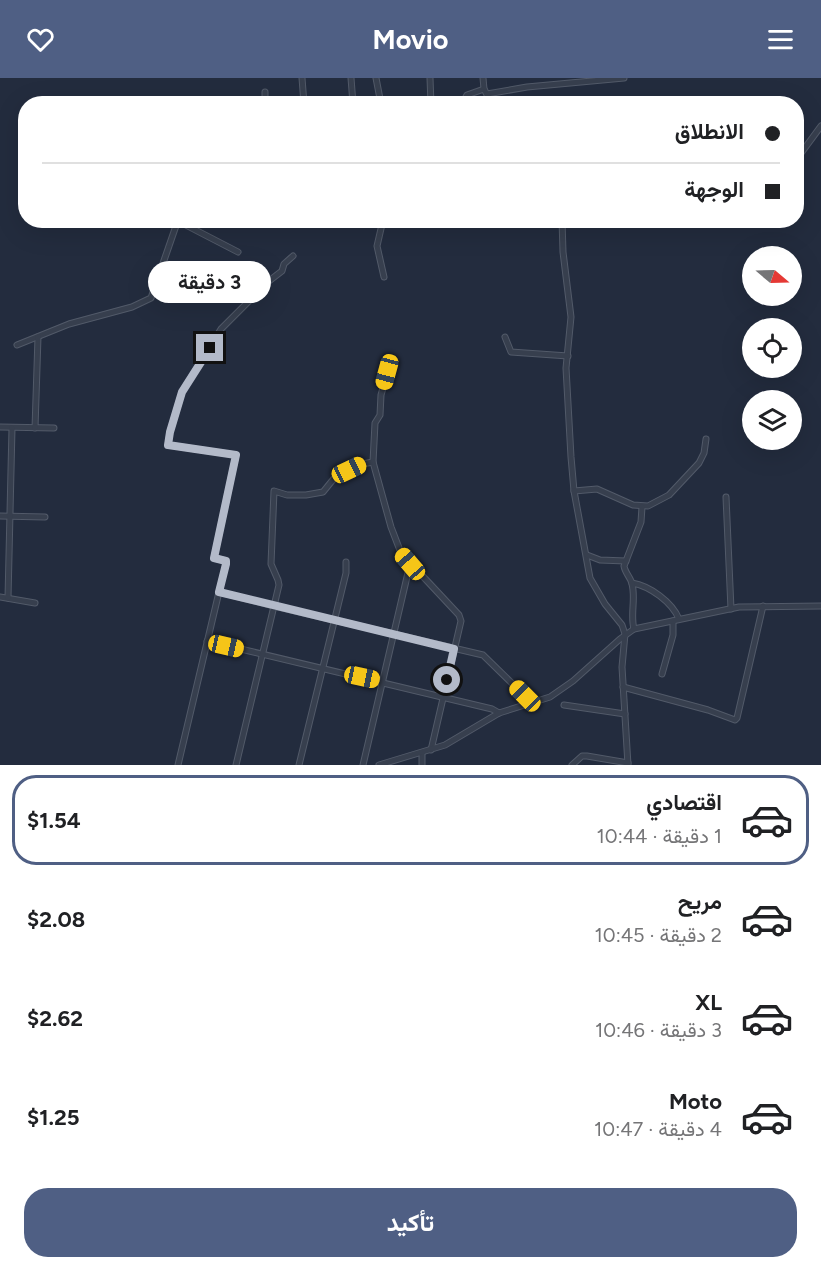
<!DOCTYPE html>
<html lang="ar">
<meta charset="utf-8">
<style>
body{margin:0;font-family:Figtree,Vazirmatn,sans-serif;background:#f6f6f6;color:#202124;direction:rtl;height:100vh;display:flex;flex-direction:column;font-size:22px;white-space:nowrap}
*{box-sizing:border-box;margin:0}
p{font-size:20px;color:#757577}
.icon{flex:none;width:33px;height:33px;fill:none;stroke:currentColor;stroke-width:2;stroke-linecap:round;stroke-linejoin:round}
.map{position:relative;height:687px;overflow:hidden;direction:ltr}
.side{display:flex;flex-direction:column;background:#fff;flex:1}
.side>*{flex:none}
.top-card{position:absolute;left:18px;top:18px;width:786px;height:132px;border-radius:24px;box-shadow:0 6px 24px #0002;direction:rtl;display:grid;align-content:center;height:132px;padding:0 24px;background:#fff}
.needle{width:39px;rotate:109deg}
.controls{position:absolute;left:742px;top:168px;display:grid;gap:12px}
.controls a{display:grid;place-items:center;width:60px;height:60px;border-radius:50%;background:#fff;box-shadow:0 6px 24px #0002;font-size:30px}
.end{position:absolute;width:27px;height:27px;margin:-14px;border:8px solid #b3bac9;background:#111;box-shadow:0 0 0 3px #111}
.from{border-radius:50%}
.bubble{position:absolute;height:42px;border-radius:21px;background:#fff;box-shadow:0 6px 24px #0002;font-size:20px;font-weight:700;line-height:42px;text-align:center;direction:rtl}
.car{position:absolute;width:18px;height:36px;margin:-18px -9px;border-radius:8px;box-shadow:0 0 4px 2px #0007;background:linear-gradient(#f5c518 24%,#345 0 40%,#f5c518 0 76%,#345 0 86%,#f5c518 0)}
.top-card b{display:flex;align-items:center;gap:21px;height:57px;font-size:22px}
.top-card b+b{border-top:2px solid #e0e0e0}
.top-card i{width:15px;height:15px;background:#202124}
ul{padding:10px 0 0;list-style:none}
li{display:flex;align-items:center;gap:18px;height:90px;margin:0 12px 9px;padding:0 12px;border:3px solid transparent;border-radius:24px}
li div{flex:1}
li b{display:block;font-size:22px}
li em{font-style:normal;font-weight:700}
li.on{border-color:#4f5f84}
li>.icon{width:54px;height:54px;stroke-width:1.5}
.action{display:flex;gap:12px;margin-top:auto;padding:12px 24px}
.action a{flex:1;height:69px;border-radius:24px;background:#4f5f84;color:#fff;font-size:24px;font-weight:700;line-height:69px;text-align:center}
header{display:flex;justify-content:space-between;align-items:center;height:78px;padding:0 24px;background:#4f5f84;color:#fff;font-size:27px;font-weight:700}
.map>svg:first-child{display:block}
</style>
<header><svg class="icon" aria-label="menu" viewBox="0 0 24 24"><path d="M4 6h16M4 12h16M4 18h16"/></svg>Movio<svg class="icon" aria-label="heart" viewBox="0 0 24 24"><path d="M12 20l-8-8c-3-5 5-10 8-4 3-6 11-1 8 4z"/></svg></header>
<div class="map">
<svg width="821" height="687" viewBox="0 0 821 687">
<rect width="100%" height="100%" fill="#232c3e"/>
<g fill="none" stroke-linecap="round" stroke-linejoin="round">
<defs>
<g id="minor">
<path d="M302 0 304 26"/>
<path d="M351 0 353 26"/>
<path d="M376 0 381 26"/>
<path d="M430 0 431 26"/>
<path d="M483 0 484 11 492 26"/>
<path d="M265 14V26"/>
<path d="M487 16 527 9 624 0"/>
<path d="M462 26 467 17 484 11"/>
<path d="M796 82 821 48"/>
<path d="M277 142V143"/>
<path d="M383 142 377 168 384 199"/>
<path d="M562 142 563 174 571 239 566 290 571 379 574 413 590 500 605 526 622 547 625 556 622 589 628 687"/>
<path d="M178 143 238 174"/>
<path d="M505 259 511 274 568 278"/>
<path d="M17 267 69 246 132 229 151 220 178 142"/>
<path d="M388 292 381 317 380 337 375 345 373 384 391 449 401 475 459 537 461 543 431 672"/>
<path d="M0 349 54 350"/>
<path d="M35 350 38 259"/>
<path d="M574 413 597 411 633 427 648 428 669 417 699 385 704 375 706 361"/>
<path d="M726 419 731 531"/>
<path d="M0 438 45 439"/>
<path d="M587 477 600 482 626 483"/>
<path d="M632 505C650 508 672 524 679 541"/>
<path d="M219 514 226 486V483L214 480 236 377 168 367 170 354 182 314 221 251 269 203 282 193 284 186 293 178"/>
<path d="M0 519 35 525"/>
<path d="M8 520 12 350"/>
<path d="M634 551C630 536 636 521 632 506 631 500 625 495 624 488L641 444 642 429"/>
<path d="M207 563 492 631 499 635"/>
<path d="M662 596 673 557V543"/>
<path d="M623 609 708 632 735 642 737 640 763 528"/>
<path d="M564 627 625 636"/>
<path d="M422 675V687"/>
<path d="M178 687 219 514 274 528 279 507 278 502 271 486 274 413 287 417H306L323 414 336 398 362 386 373 384"/>
<path d="M236 687 274 528 483 577 525 618 530 625"/>
<path d="M299 687 346 495V484"/>
<path d="M363 687 410 486"/>
<path d="M379 687 445 667 499 635 550 619 573 603 620 561 634 551 739 529 821 528"/>
<path d="M572 687 582 678H587L628 685"/>
</g>
</defs>
<use href="#minor" stroke="#525a69" stroke-width="7"/>
<use href="#minor" stroke="#373f4e" stroke-width="5"/>
</g>
<g fill="none" stroke-linecap="round" stroke-linejoin="round">
<path stroke="#b3bac9" stroke-width="8" d="M210 270 182 314 170 354 168 367 236 377 214 480 226 483V486L219 514 454 571 447 602"/>
</g>
</svg>
<div class="controls">
<a><svg class="needle" viewBox="-14 -14 28 28"><path d="M0-13l5 13h-10z" fill="#e53935"/><path d="M0 13l5-13h-10z" fill="#757577"/></svg></a>
<a><svg class="icon" aria-label="locate" viewBox="0 0 24 24"><circle cx="12" cy="12" r="6"/><path d="M12 2v4M12 18v4M2 12h4M18 12h4"/></svg></a>
<a><svg class="icon" aria-label="layers" viewBox="0 0 24 24"><path d="M12 4l9 5-9 5-9-5zM3 14l9 5 9-5"/></svg></a>
</div>
<i class="end from" style="left:447px;top:602px"></i>
<i class="end" style="left:210px;top:270px"></i>
<div class="bubble" style="left:148px;top:183px;width:123px">3 دقيقة</div>
<i class="car" style="left:387px;top:294px;rotate:195deg"></i>
<i class="car" style="left:349px;top:392px;rotate:65deg"></i>
<i class="car" style="left:410px;top:486px;rotate:319deg"></i>
<i class="car" style="left:226px;top:568px;rotate:103deg"></i>
<i class="car" style="left:362px;top:599px;rotate:102deg"></i>
<i class="car" style="left:525px;top:618px;rotate:315deg"></i>
<div class="top-card">
<b><i class="from"></i>الانطلاق</b>
<b><i></i>الوجهة</b>
</div>
</div>
<section class="side">
<ul>
<li class="on"><svg class="icon" aria-label="car" viewBox="0 0 24 24"><path d="M5 17H2v-5l4-1 3-4h7l3 4 3 1v5h-3M9 17h6M6 11h13"/><circle cx="7" cy="17" r="2"/><circle cx="17" cy="17" r="2"/></svg><div><b>اقتصادي</b><p>1 دقيقة · 10:44</p></div><em>$1.54</em></li>
<li><svg class="icon" aria-label="car" viewBox="0 0 24 24"><path d="M5 17H2v-5l4-1 3-4h7l3 4 3 1v5h-3M9 17h6M6 11h13"/><circle cx="7" cy="17" r="2"/><circle cx="17" cy="17" r="2"/></svg><div><b>مريح</b><p>2 دقيقة · 10:45</p></div><em>$2.08</em></li>
<li><svg class="icon" aria-label="car" viewBox="0 0 24 24"><path d="M5 17H2v-5l4-1 3-4h7l3 4 3 1v5h-3M9 17h6M6 11h13"/><circle cx="7" cy="17" r="2"/><circle cx="17" cy="17" r="2"/></svg><div><b>XL</b><p>3 دقيقة · 10:46</p></div><em>$2.62</em></li>
<li><svg class="icon" aria-label="car" viewBox="0 0 24 24"><path d="M5 17H2v-5l4-1 3-4h7l3 4 3 1v5h-3M9 17h6M6 11h13"/><circle cx="7" cy="17" r="2"/><circle cx="17" cy="17" r="2"/></svg><div><b>Moto</b><p>4 دقيقة · 10:47</p></div><em>$1.25</em></li>
</ul>
<div class="action"><a>تأكيد</a></div>
</section>
